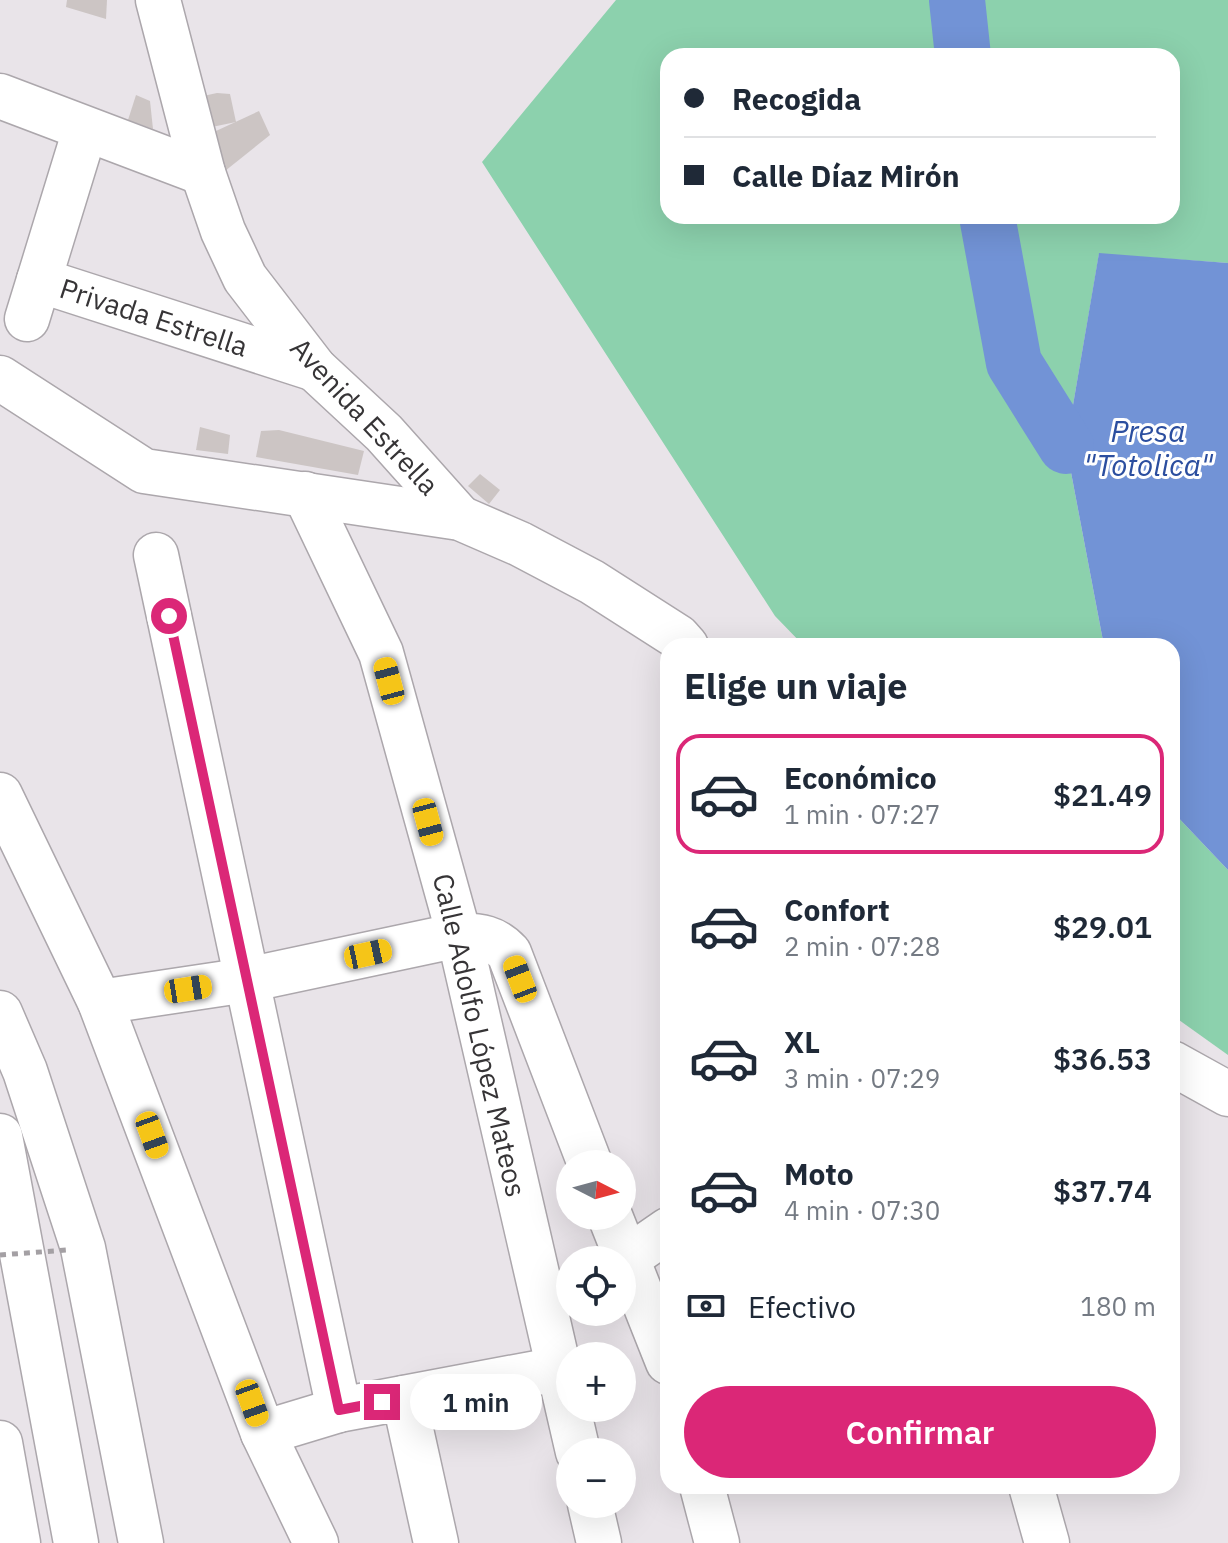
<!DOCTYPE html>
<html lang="es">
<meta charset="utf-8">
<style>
body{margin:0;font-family:"IBM Plex Sans",sans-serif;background:#f2f2f3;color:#1f2937;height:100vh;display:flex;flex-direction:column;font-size:30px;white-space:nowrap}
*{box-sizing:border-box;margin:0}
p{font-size:26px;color:#747a83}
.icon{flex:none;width:44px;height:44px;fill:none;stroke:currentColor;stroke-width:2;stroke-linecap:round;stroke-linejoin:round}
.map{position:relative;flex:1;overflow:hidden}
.sheet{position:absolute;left:660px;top:638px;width:520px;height:856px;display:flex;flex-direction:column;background:#fff;border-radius:24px;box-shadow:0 8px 32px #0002}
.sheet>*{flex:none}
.guide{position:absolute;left:660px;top:48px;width:520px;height:176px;border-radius:24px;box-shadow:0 8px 32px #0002;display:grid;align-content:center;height:176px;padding:0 24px;background:#fff}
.needle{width:52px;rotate:96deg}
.buttons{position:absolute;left:556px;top:1150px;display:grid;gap:16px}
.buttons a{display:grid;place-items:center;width:80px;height:80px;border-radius:50%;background:#fff;box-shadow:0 8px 32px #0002;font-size:40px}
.end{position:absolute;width:36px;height:36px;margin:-18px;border:10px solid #db2777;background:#fff;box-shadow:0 0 0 4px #fff}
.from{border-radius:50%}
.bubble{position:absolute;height:56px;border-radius:28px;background:#fff;box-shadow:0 8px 32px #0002;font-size:26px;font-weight:600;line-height:56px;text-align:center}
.car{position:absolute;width:24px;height:48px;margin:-24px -12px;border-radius:10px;box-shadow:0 0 6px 2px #0007;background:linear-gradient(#f5c518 24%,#345 0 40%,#f5c518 0 76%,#345 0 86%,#f5c518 0)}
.guide b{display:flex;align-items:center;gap:28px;height:76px;font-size:30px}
.guide b+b{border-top:2px solid #e0e1e3}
.guide i{width:20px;height:20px;background:#1f2937}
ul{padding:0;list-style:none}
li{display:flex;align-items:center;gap:24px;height:120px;margin:0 16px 12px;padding:0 8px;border:4px solid transparent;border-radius:24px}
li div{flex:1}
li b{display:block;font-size:30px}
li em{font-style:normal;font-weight:600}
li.current{border-color:#db2777}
li>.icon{width:72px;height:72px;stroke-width:1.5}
h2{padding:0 24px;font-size:36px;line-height:96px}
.pay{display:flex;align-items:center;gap:20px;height:88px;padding:0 24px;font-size:30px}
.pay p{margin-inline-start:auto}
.cta{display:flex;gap:16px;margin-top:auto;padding:16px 24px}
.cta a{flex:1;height:92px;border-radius:48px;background:#db2777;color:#fff;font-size:32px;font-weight:600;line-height:92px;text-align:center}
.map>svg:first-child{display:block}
</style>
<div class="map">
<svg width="1228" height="1543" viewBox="0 0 1228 1543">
<rect width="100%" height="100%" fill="#e9e4e9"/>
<g fill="#8cd1ad" fill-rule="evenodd">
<path d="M616 0H1228V263L1099 254 1066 446 1104 646H804L775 616 482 162ZM668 56H1172V216H668Z"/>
<path d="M1172 811 1228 870V1055L1172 1015Z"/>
</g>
<path fill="#7293d6" d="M1099 253 1228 263V870L1172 811V646H1104L1066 446Z"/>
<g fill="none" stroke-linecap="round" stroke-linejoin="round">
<g stroke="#7293d6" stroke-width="56">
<path d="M957 0 963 56"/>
<path d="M987 216 1014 363 1066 446"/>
</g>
</g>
<g fill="#ccc5c4">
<path d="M67 0H107L106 19 66 7Z"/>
<path d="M217 93 230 94 236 122 207 128 194 98Z"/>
<path d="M136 95 150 101 153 129 128 120Z"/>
<path d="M259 111 270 135 215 179 203 137Z"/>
<path d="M200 427 230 435 228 454 196 450Z"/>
<path d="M279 430 364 451 358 475 256 457 261 431Z"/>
<path d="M480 474 500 490 489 504 468 486Z"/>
</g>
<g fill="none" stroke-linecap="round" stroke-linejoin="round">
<defs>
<g id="minor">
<path d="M158 0 203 173 223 231 245 278 315 369 384 433 460 518"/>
<path d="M0 96 203 173"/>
<path d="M39 280 315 369"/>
<path d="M27 319 85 130"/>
<path d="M0 378 144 471 460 518 520 544 592 582 678 637 686 646"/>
<path d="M305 494 381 653 459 935 578 1452"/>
<path d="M156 555 339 1410"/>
<path d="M0 795 100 1002 263 1433 316 1543"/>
<path d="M100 1002 247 980 459 935C481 936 494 937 509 953L590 1164"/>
<path d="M0 1013 25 1071 83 1248 141 1543"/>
<path d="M1172 1063 1228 1094"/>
<path d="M610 1216 668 1362"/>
<path d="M626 1259 668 1230"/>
<path d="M404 1398 436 1543"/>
<path d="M263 1433 339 1410 558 1369"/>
<path d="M702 1486 717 1543"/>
<path d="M1031 1486 1047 1543"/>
<path d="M590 1504 599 1543"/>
</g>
<g id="highway">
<path d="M0 1136 76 1543"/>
<path d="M0 1443 18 1543"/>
</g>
</defs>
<use href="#minor" stroke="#aca7ac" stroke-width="47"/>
<use href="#highway" stroke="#aca7ac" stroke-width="47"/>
<use href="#minor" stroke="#fff" stroke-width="44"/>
<use href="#highway" stroke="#fff" stroke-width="44"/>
<path stroke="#a4a0a4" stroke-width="5" stroke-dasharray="6 6" stroke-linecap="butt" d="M0 1255 67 1250"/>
</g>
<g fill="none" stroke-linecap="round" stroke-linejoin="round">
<path stroke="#db2777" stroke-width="10" d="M169 616 339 1410 382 1402"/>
</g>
<g text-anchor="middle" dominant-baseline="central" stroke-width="6" stroke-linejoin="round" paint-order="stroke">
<g font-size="28" fill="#363436" stroke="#fff">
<text transform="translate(154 317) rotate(18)">Privada Estrella</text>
<text transform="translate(365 416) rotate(47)">Avenida Estrella</text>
<text transform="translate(480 1035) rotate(77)">Calle Adolfo López Mateos</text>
</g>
<g font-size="30" font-style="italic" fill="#2b4e9f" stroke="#fff">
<text x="1148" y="430">Presa<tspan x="1148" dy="34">"Totolica"</tspan></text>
</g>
</g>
</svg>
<div class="buttons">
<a><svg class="needle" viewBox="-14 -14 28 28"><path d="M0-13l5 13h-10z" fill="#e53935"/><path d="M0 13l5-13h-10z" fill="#747a83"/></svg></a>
<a><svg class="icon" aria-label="locate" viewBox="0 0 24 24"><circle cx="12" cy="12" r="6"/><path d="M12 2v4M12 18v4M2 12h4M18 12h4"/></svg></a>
<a>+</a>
<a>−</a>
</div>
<i class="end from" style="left:169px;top:616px"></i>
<i class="end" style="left:382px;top:1402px"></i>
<div class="bubble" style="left:410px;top:1374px;width:132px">1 min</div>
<i class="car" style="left:389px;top:681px;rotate:345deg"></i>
<i class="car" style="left:428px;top:822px;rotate:165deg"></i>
<i class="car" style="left:368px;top:954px;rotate:78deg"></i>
<i class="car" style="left:520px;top:979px;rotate:339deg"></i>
<i class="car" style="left:188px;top:989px;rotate:81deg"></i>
<i class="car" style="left:152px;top:1135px;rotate:160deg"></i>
<i class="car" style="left:252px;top:1403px;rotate:160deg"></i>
<div class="guide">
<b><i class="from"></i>Recogida</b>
<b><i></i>Calle Díaz Mirón</b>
</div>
<section class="sheet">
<h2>Elige un viaje</h2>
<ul>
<li class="current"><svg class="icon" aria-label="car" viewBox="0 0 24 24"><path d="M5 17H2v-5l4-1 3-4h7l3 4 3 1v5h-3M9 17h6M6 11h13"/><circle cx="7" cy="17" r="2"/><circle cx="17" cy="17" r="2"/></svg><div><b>Económico</b><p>1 min · 07:27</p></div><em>$21.49</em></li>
<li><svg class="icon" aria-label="car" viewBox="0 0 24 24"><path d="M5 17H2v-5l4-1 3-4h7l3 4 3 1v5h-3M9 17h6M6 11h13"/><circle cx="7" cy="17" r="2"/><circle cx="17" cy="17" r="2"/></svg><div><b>Confort</b><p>2 min · 07:28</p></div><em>$29.01</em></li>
<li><svg class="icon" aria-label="car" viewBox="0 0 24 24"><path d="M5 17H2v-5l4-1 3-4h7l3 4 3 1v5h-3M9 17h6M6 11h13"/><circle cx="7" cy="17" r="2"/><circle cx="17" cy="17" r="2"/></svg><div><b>XL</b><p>3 min · 07:29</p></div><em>$36.53</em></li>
<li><svg class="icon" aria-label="car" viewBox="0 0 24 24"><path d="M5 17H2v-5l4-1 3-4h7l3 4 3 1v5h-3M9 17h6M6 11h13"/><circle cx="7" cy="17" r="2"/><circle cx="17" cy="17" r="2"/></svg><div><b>Moto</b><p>4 min · 07:30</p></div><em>$37.74</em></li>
</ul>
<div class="pay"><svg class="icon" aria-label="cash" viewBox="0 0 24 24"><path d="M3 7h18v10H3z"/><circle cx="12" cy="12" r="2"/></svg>Efectivo<p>180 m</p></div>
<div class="cta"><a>Confirmar</a></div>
</section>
</div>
